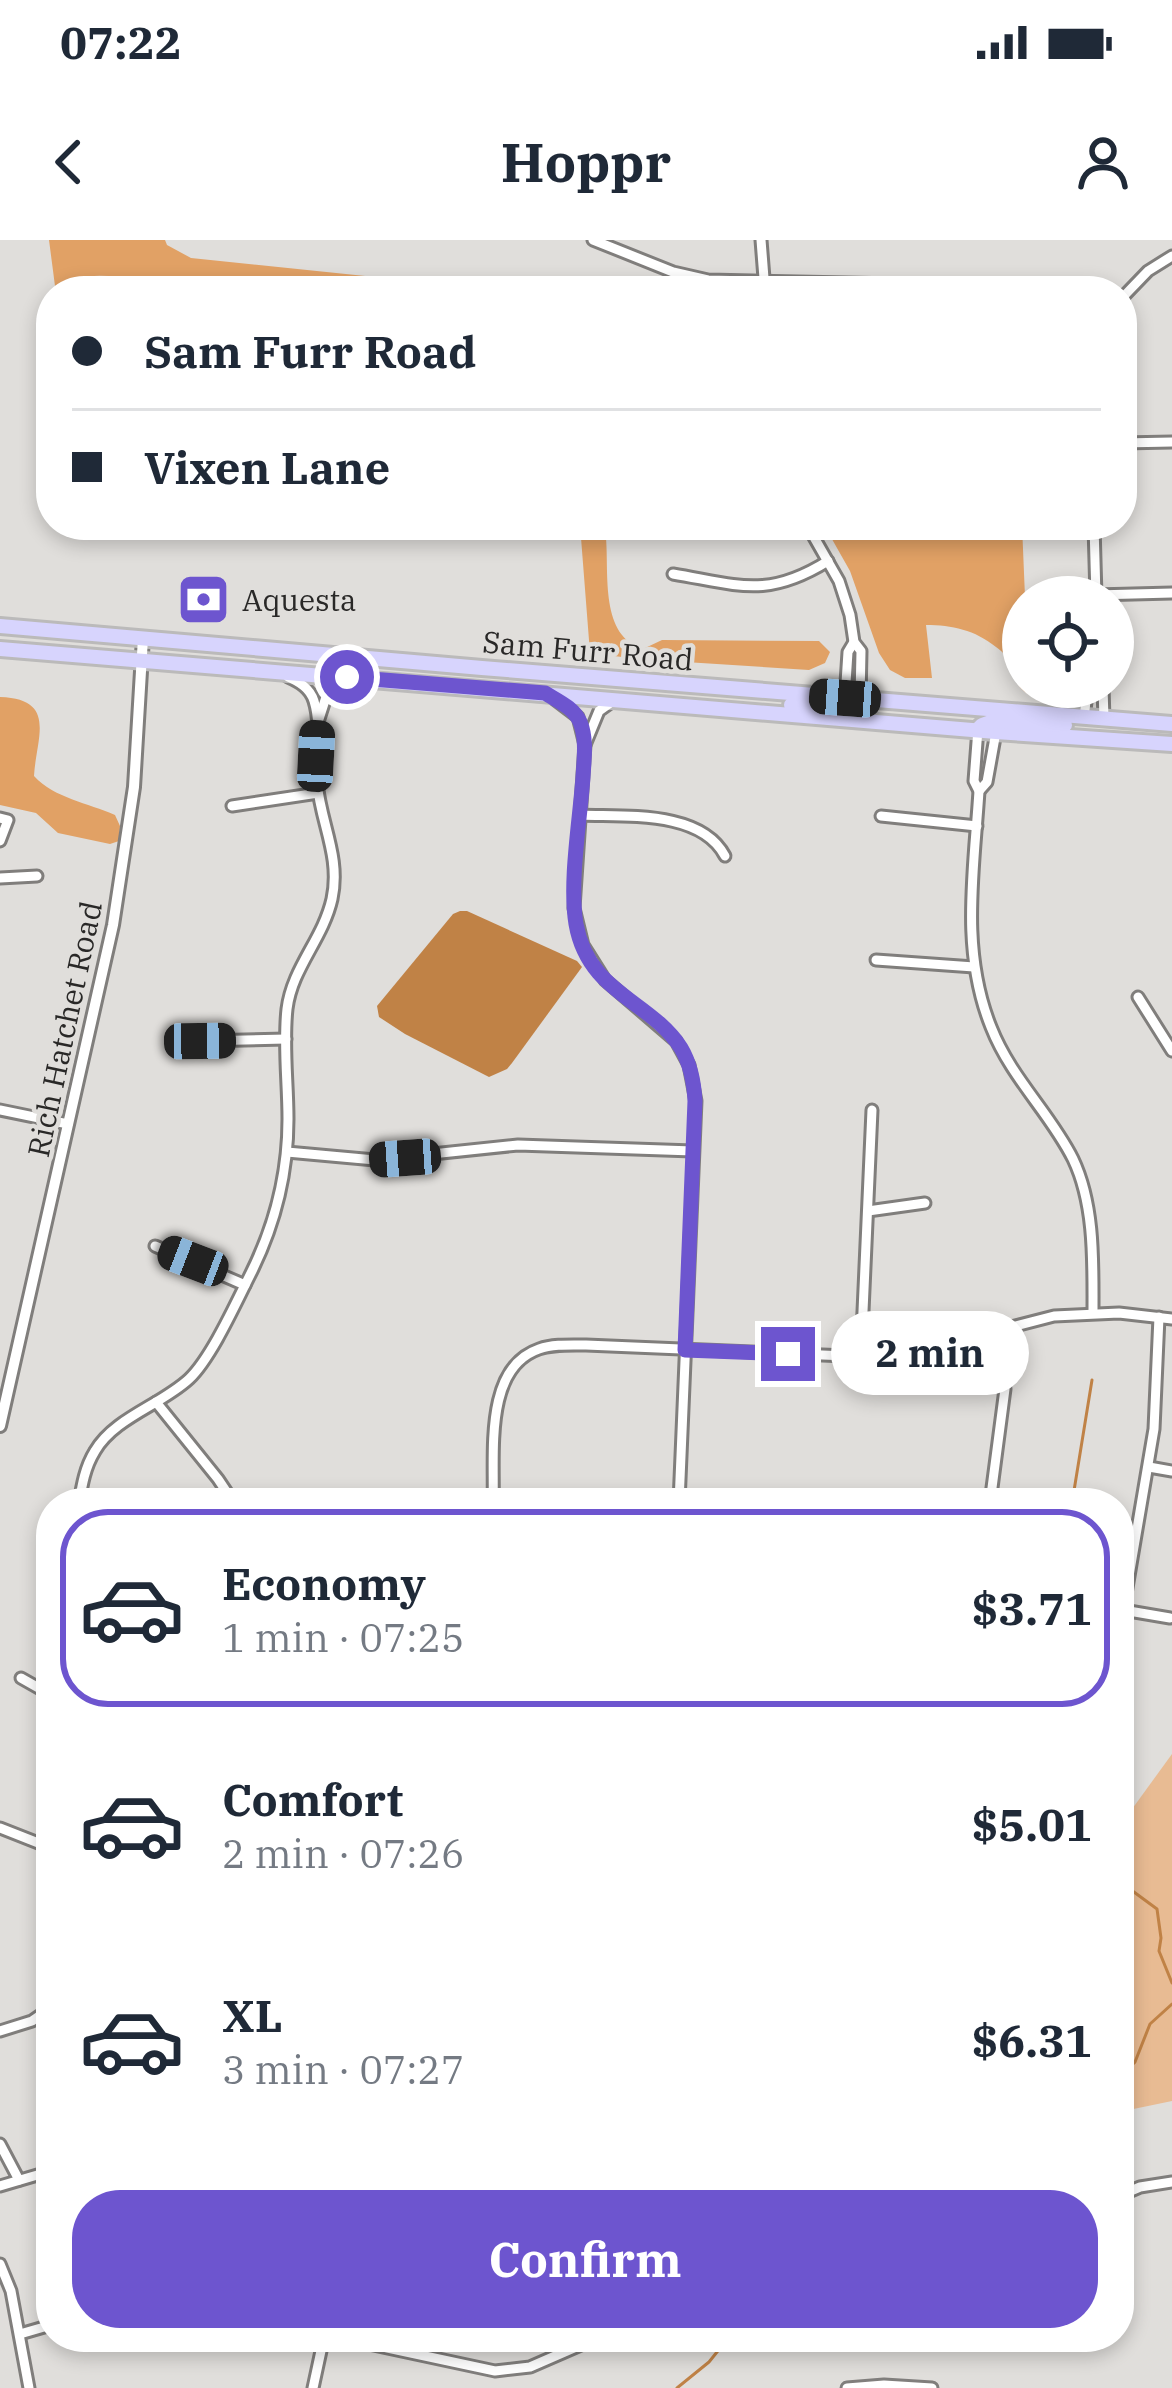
<!DOCTYPE html>
<meta charset="utf-8">
<style>
body{margin:0;font-family:"IBM Plex Serif",serif;background:#f2f2f3;color:#1f2937;height:100vh;display:flex;flex-direction:column;font-size:45px;white-space:nowrap}
*{box-sizing:border-box;margin:0}
p{font-size:39px;color:#747a83}
.icon{flex:none;width:66px;height:66px;fill:none;stroke:currentColor;stroke-width:2;stroke-linecap:round;stroke-linejoin:round}
.map{position:relative;flex:1;overflow:hidden}
.drawer{position:absolute;left:36px;top:1248px;width:1098px;height:864px;display:flex;flex-direction:column;background:#fff;border-radius:48px;box-shadow:0 6px 18px #0003}
.drawer>*{flex:none}
.hud{position:absolute;left:36px;top:36px;width:1101px;height:264px;border-radius:48px;box-shadow:0 6px 18px #0003;display:grid;align-content:center;height:264px;padding:0 36px;background:#fff}
.controls{position:absolute;left:1002px;top:336px;display:grid;gap:24px}
.controls a{display:grid;place-items:center;width:132px;height:132px;border-radius:50%;background:#fff;box-shadow:0 6px 18px #0003;font-size:60px}
.end{position:absolute;width:54px;height:54px;margin:-27px;border:15px solid #6d55cf;background:#fff;box-shadow:0 0 0 6px #fff}
.from{border-radius:50%}
.bubble{position:absolute;height:84px;border-radius:42px;background:#fff;box-shadow:0 6px 18px #0003;font-size:39px;font-weight:700;line-height:84px;text-align:center}
.car{position:absolute;width:36px;height:72px;margin:-36px -18px;border-radius:15px;box-shadow:0 0 9px 3px #0007;background:linear-gradient(#222 24%,#8ab4d8 0 40%,#222 0 76%,#8ab4d8 0 86%,#222 0)}
.hud b{display:flex;align-items:center;gap:42px;height:114px;font-size:45px}
.hud b+b{border-top:3px solid #e0e1e3}
.hud i{width:30px;height:30px;background:#1f2937}
ul{padding:21px 0 0;list-style:none}
li{display:flex;align-items:center;gap:36px;height:198px;margin:0 24px 18px;padding:0 12px;border:6px solid transparent;border-radius:48px}
li div{flex:1}
li b{display:block;font-size:45px}
li em{font-style:normal;font-weight:700}
li.active{border-color:#6d55cf}
li>.icon{width:108px;height:108px;stroke-width:1.5}
.button{display:flex;gap:24px;margin-top:auto;padding:24px 36px}
.button a{flex:1;height:138px;border-radius:48px;background:#6d55cf;color:#fff;font-size:48px;font-weight:700;line-height:138px;text-align:center}
.status{display:flex;justify-content:space-between;align-items:center;height:84px;padding:0 60px;background:#fff;direction:ltr}
.status svg{height:33px;fill:currentColor}
header{display:flex;justify-content:space-between;align-items:center;height:156px;padding:0 36px;background:#fff;font-size:54px;font-weight:700}
.map>svg:first-child{display:block}
</style>
<div class="status"><b>07:22</b><svg viewBox="0 0 49 12"><path d="M0 12V9h3v3zM5 12V6h3v6zM10 12V3h3v9zM15 12V0h3v12zM26 1h20v11H26zM47 4h2v5h-2z"/></svg></div>
<header><svg class="icon" aria-label="back" viewBox="0 0 24 24"><path d="M15 5l-7 7 7 7"/></svg>Hoppr<svg class="icon" aria-label="person" viewBox="0 0 24 24"><circle cx="12" cy="8" r="4"/><path d="M4 21q1-7 8-7t8 7"/></svg></header>
<div class="map">
<svg width="1172" height="2148" viewBox="0 0 1172 2148">
<rect width="100%" height="100%" fill="#e0dedb"/>
<path fill="#e8bb93" d="M1172 1514V1861L1119 1872V1587Z"/>
<g fill="#e1a165">
<path d="M49 0H165L167 5 191 18 510 51H173C137 38 90 27 55 46Z"/>
<path d="M580 285H618L606 298C609 335 600 396 643 409L662 400 819 401 830 412 825 423 809 430 638 419 590 413Z"/>
<path d="M824 285H1022L1025 357 1023 447H1070C1058 458 1031 463 1019 446 1018 444 1016 431 1014 428 1011 420 1003 412 996 407 975 390 952 385 926 385L932 438H905L890 430 879 413 850 331Z"/>
<path d="M0 457C58 459 36 498 34 536 54 558 88 563 115 575L120 586 119 601 110 604 58 593 36 573 0 565Z"/>
</g>
<path fill="#c08246" d="M460 671H467L577 721 582 727 512 823 507 829 489 837 405 794 379 777 377 766 453 674Z"/>
<g fill="none" stroke-linecap="round" stroke-linejoin="round">
<g stroke="#c08246" stroke-width="3">
<path d="M1072 1263 1092 1140"/>
<path d="M1119 1641 1157 1669 1161 1698 1159 1711 1172 1743"/>
<path d="M1119 1836 1135 1822 1150 1784 1172 1764"/>
<path d="M677 2148 709 2122 729 2097"/>
</g>
<defs>
<g id="minor">
<path d="M593 0 673 32 708 40 1083 48 1099 51"/>
<path d="M761 0 765 51"/>
<path d="M1122 58 1148 31 1172 16"/>
<path d="M1122 203 1172 202"/>
<path d="M807 285 839 341 850 375 854 402 861 411 860 459"/>
<path d="M1094 285 1096 357"/>
<path d="M673 334C739 345 767 359 828 321"/>
<path d="M1095 355 1172 353"/>
<path d="M1103 447 1104 480"/>
<path d="M553 458 578 477 585 505 574 668 583 705 605 740 676 801 689 825 696 861 679 1263"/>
<path d="M845 458 848 412 854 402"/>
<path d="M1084 477 1088 447"/>
<path d="M318 482 327 454 346 438"/>
<path d="M978 489 974 541 979 551C974 631 960 710 991 787 1011 838 1050 873 1073 919 1095 965 1093 1023 1093 1073"/>
<path d="M585 505 599 471 613 461"/>
<path d="M979 551 987 542 996 492"/>
<path d="M232 566 318 553"/>
<path d="M581 575C625 577 701 570 725 616"/>
<path d="M881 576 977 586"/>
<path d="M0 578 8 580 0 601"/>
<path d="M0 638 37 636"/>
<path d="M876 720 974 727"/>
<path d="M1138 757 1172 811"/>
<path d="M200 801 286 799"/>
<path d="M0 870 68 884"/>
<path d="M287 912 375 920 518 905 693 911"/>
<path d="M868 971 925 963"/>
<path d="M155 1006 245 1045"/>
<path d="M988 1093 999 1120 1005 1149 990 1263"/>
<path d="M861 1116 872 870"/>
<path d="M156 1162 218 1239 234 1263"/>
<path d="M1149 1227 1172 1231"/>
<path d="M79 1263C82 1245 85 1227 95 1211 114 1178 161 1165 189 1139 211 1118 235 1065 249 1037 274 988 288 934 288 879 288 842 283 805 287 769 292 728 323 699 332 659 341 617 321 584 317 543 315 516 322 487 314 461 310 448 299 442 288 437"/>
<path d="M493 1263C495 1216 483 1128 539 1109 553 1104 570 1105 586 1105L895 1118 927 1117 942 1114 988 1093 1054 1076 1119 1073 1172 1079"/>
<path d="M1123 1370 1170 1378"/>
<path d="M1119 1395 1154 1189 1159 1077"/>
<path d="M21 1438 51 1455"/>
<path d="M0 1588 51 1608"/>
<path d="M0 1791 32 1781 45 1772"/>
<path d="M0 1904 19 1940"/>
<path d="M0 1946 51 1931"/>
<path d="M1119 1956 1140 1947 1172 1942"/>
<path d="M0 2024 11 2051 29 2148"/>
<path d="M20 2094 51 2085"/>
<path d="M336 2097 495 2131 530 2127 599 2097"/>
<path d="M313 2148 324 2097"/>
<path d="M847 2148 884 2145 932 2148"/>
</g>
<path id="tertiary" d="M0 1186 113 685 134 547 143 398"/>
<g id="primary">
<path d="M0 386 482 428 1172 484"/>
<path d="M0 409 996 492 1172 504"/>
<path d="M791 465 846 467 860 459"/>
<path d="M978 489 982 485 993 481 1065 485"/>
</g>
</defs>
<use href="#minor" stroke="#807e7c" stroke-width="15"/>
<use href="#tertiary" stroke="#807e7c" stroke-width="16"/>
<use href="#primary" stroke="#bbbaba" stroke-width="20"/>
<use href="#minor" stroke="#fff" stroke-width="9"/>
<use href="#tertiary" stroke="#fff" stroke-width="10"/>
<use href="#primary" stroke="#d7d4fd" stroke-width="14"/>
</g>
<g fill="none" stroke-linecap="round" stroke-linejoin="round">
<path stroke="#6d55cf" stroke-width="15" d="M347 437 545 453C558 461 574 468 580 482 587 499 584 519 583 537 580 580 569 642 576 684 588 753 650 760 681 808 691 825 694 842 695 861L685 1110 788 1114"/>
</g>
<defs>
<symbol id="bank-square" viewBox="-11 -11 22 22"><rect x="-9" y="-9" width="18" height="18" rx="4" fill="#6d55cf" stroke="#e0dedb"/><path d="M-6-4H6V4H-6ZM0-2.3a2.3 2.3 0 1 0 0 4.6a2.3 2.3 0 1 0 0-4.6Z" fill="#fff"/></symbol>
</defs>
<g fill-rule="evenodd">
<use href="#bank-square" x="174" y="330" width="59" height="59"/>
</g>
<g text-anchor="middle" dominant-baseline="central" stroke-width="9" stroke-linejoin="round" paint-order="stroke">
<g font-size="30" fill="#292827" stroke="#e0dedb" text-anchor="start">
<text x="242" y="359">Aquesta</text>
</g>
<g font-size="30" fill="#292827" stroke="#e0dedb">
<text transform="translate(588 410) rotate(5)">Sam Furr Road</text>
<text transform="translate(64 789) rotate(-78)">Rich Hatchet Road</text>
</g>
</g>
</svg>
<div class="controls">
<a><svg class="icon" aria-label="locate" viewBox="0 0 24 24"><circle cx="12" cy="12" r="6"/><path d="M12 2v4M12 18v4M2 12h4M18 12h4"/></svg></a>
</div>
<i class="end from" style="left:347px;top:437px"></i>
<i class="end" style="left:788px;top:1114px"></i>
<div class="bubble" style="left:831px;top:1071px;width:198px">2 min</div>
<i class="car" style="left:845px;top:458px;rotate:274deg"></i>
<i class="car" style="left:316px;top:516px;rotate:3deg"></i>
<i class="car" style="left:200px;top:801px;rotate:89deg"></i>
<i class="car" style="left:405px;top:918px;rotate:266deg"></i>
<i class="car" style="left:193px;top:1021px;rotate:291deg"></i>
<div class="hud">
<b><i class="from"></i>Sam Furr Road</b>
<b><i></i>Vixen Lane</b>
</div>
<section class="drawer">
<ul>
<li class="active"><svg class="icon" aria-label="car" viewBox="0 0 24 24"><path d="M5 17H2v-5l4-1 3-4h7l3 4 3 1v5h-3M9 17h6M6 11h13"/><circle cx="7" cy="17" r="2"/><circle cx="17" cy="17" r="2"/></svg><div><b>Economy</b><p>1 min · 07:25</p></div><em>$3.71</em></li>
<li><svg class="icon" aria-label="car" viewBox="0 0 24 24"><path d="M5 17H2v-5l4-1 3-4h7l3 4 3 1v5h-3M9 17h6M6 11h13"/><circle cx="7" cy="17" r="2"/><circle cx="17" cy="17" r="2"/></svg><div><b>Comfort</b><p>2 min · 07:26</p></div><em>$5.01</em></li>
<li><svg class="icon" aria-label="car" viewBox="0 0 24 24"><path d="M5 17H2v-5l4-1 3-4h7l3 4 3 1v5h-3M9 17h6M6 11h13"/><circle cx="7" cy="17" r="2"/><circle cx="17" cy="17" r="2"/></svg><div><b>XL</b><p>3 min · 07:27</p></div><em>$6.31</em></li>
</ul>
<div class="button"><a>Confirm</a></div>
</section>
</div>
